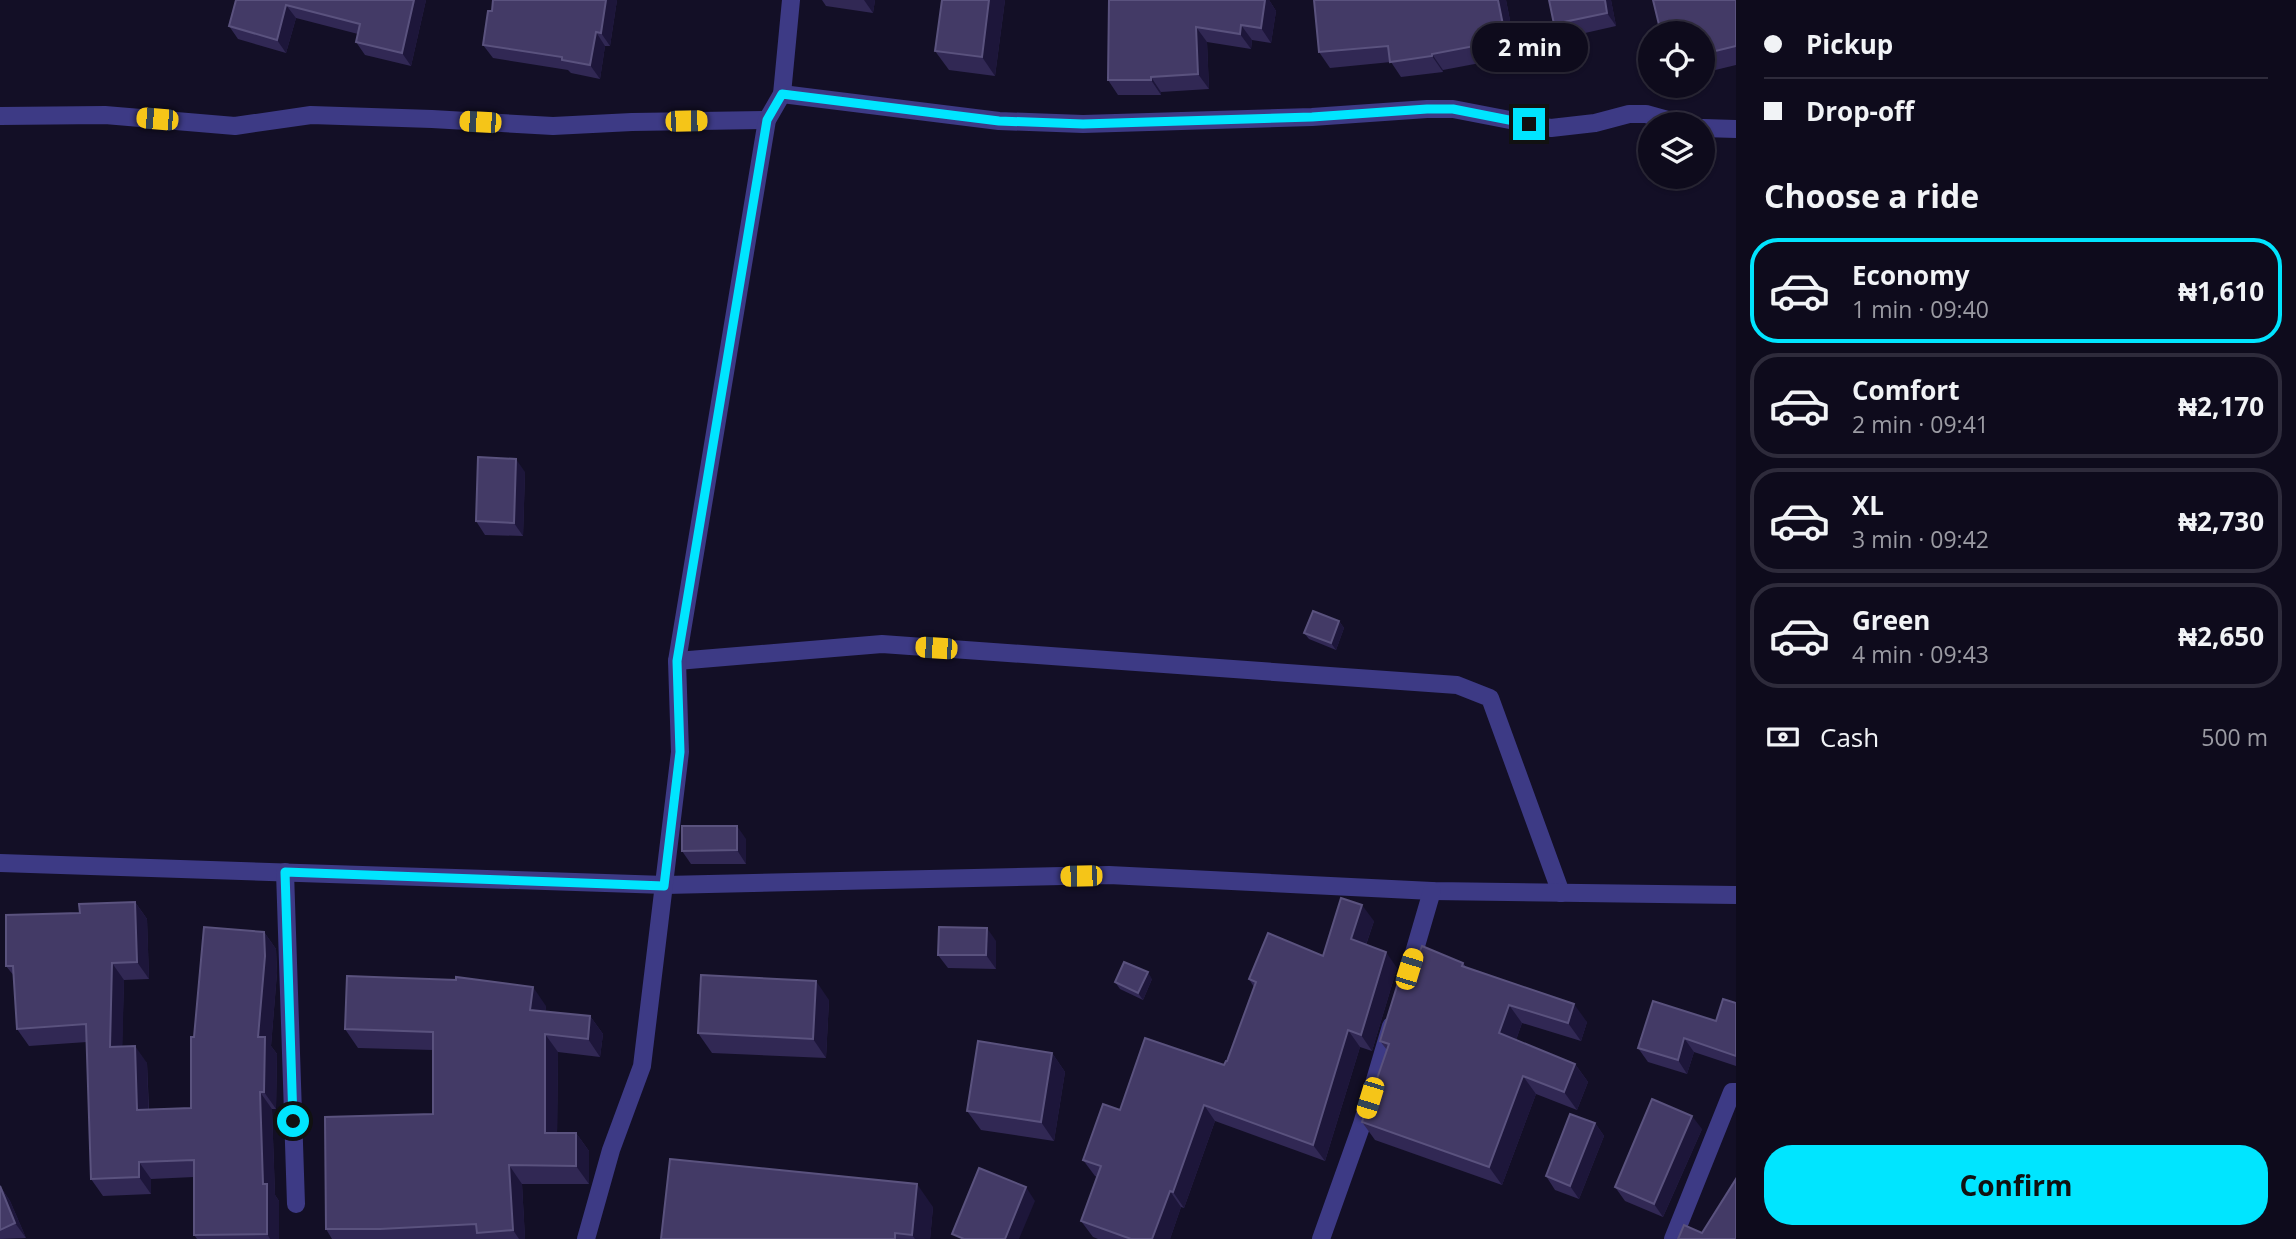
<!DOCTYPE html>
<meta charset="utf-8">
<style>
body{margin:0;font-family:"Open Sans",sans-serif;background:#1c1929;color:#f1f3f6;height:100vh;display:flex;flex-direction:column;font-size:26px;white-space:nowrap}
*{box-sizing:border-box;margin:0}
p{font-size:23px;color:#9b9ba3}
.icon{flex:none;width:38px;height:38px;fill:none;stroke:currentColor;stroke-width:2;stroke-linecap:round;stroke-linejoin:round}
.map{position:relative;flex:1;overflow:hidden}
.sheet{display:flex;flex-direction:column;background:#0e0b1c;width:560px}
.sheet>*{flex:none}
.hud{display:grid;align-content:center;height:154px;padding:0 28px;background:#0e0b1c}
.buttons{position:absolute;left:1638px;top:21px;display:grid;gap:14px}
.buttons a{display:grid;place-items:center;width:77px;height:77px;border-radius:50%;background:#0e0b1c;box-shadow:0 2px 5px #0004,0 0 0 2px #2e2b3b;font-size:35px}
.end{position:absolute;width:32px;height:32px;margin:-16px;border:9px solid #00e5ff;background:#111;box-shadow:0 0 0 4px #111}
.from{border-radius:50%}
.bubble{position:absolute;height:49px;border-radius:24px;background:#0e0b1c;box-shadow:0 2px 5px #0004,0 0 0 2px #2e2b3b;font-size:23px;font-weight:700;line-height:49px;text-align:center}
.car{position:absolute;width:21px;height:42px;margin:-21px -10px;border-radius:9px;box-shadow:0 0 5px 2px #0007;background:linear-gradient(#f5c518 24%,#345 0 40%,#f5c518 0 76%,#345 0 86%,#f5c518 0)}
.hud b{display:flex;align-items:center;gap:24px;height:66px;font-size:26px}
.hud b+b{border-top:2px solid #2e2b3b}
.hud i{width:18px;height:18px;background:#f1f3f6}
ul{padding:0;list-style:none}
li{display:flex;align-items:center;gap:21px;height:105px;margin:0 14px 10px;padding:0 14px;border:4px solid #2e2b3b;border-radius:28px}
li div{flex:1}
li b{display:block;font-size:26px}
li em{font-style:normal;font-weight:700}
li.current{border-color:#00e5ff}
li>.icon{width:63px;height:63px;stroke-width:1.5}
h2{padding:0 28px;font-size:32px;line-height:84px}
.pay{display:flex;align-items:center;gap:18px;height:77px;padding:0 28px;font-size:26px}
.pay p{margin-inline-start:auto}
.button{display:flex;gap:14px;margin-top:auto;padding:14px 28px}
.button a{flex:1;height:80px;border-radius:28px;background:#00e5ff;color:#111;font-size:28px;font-weight:700;line-height:80px;text-align:center}
main{display:flex;flex:1;min-height:0}
.map>svg:first-child{display:block}
</style>
<main>
<div class="map">
<svg width="1736" height="1239" viewBox="0 0 1736 1239">
<rect width="100%" height="100%" fill="#130f26"/>
<g fill="none" stroke-linecap="round" stroke-linejoin="round">
<g stroke="#3d3a85" stroke-width="18">
<path d="M782 94 999 121 1083 124 1312 117 1427 109H1453L1551 128 1595 123 1629 114H1646L1682 124"/>
<path d="M0 116 105 115 235 126 311 115 432 119 553 126 632 122 767 120"/>
<path d="M1703 128 1736 129"/>
<path d="M677 661 882 644 1457 685 1490 698 1561 893"/>
<path d="M0 863 665 885 1109 875 1432 891 1736 895"/>
<path d="M285 872 296 1204"/>
<path d="M1406 980 1432 891"/>
<path d="M586 1239 611 1150 642 1066 680 752 677 661 767 120 782 94 791 0"/>
<path d="M1321 1239 1362 1124 1391 1026"/>
<path d="M1673 1239 1732 1092H1736"/>
</g>
</g>
<g fill="#312854">
<path d="M236 0H426L411 66 365 55 356 42 358 34 296 18 286 53 238 39 229 26Z"/>
<path d="M617 0 610 46H605L600 79 571 73 568 70 493 58 483 45 492 11Z"/>
<path d="M822 0H875L873 13 826 6Z"/>
<path d="M942 0H1005L995 76 949 70 935 51Z"/>
<path d="M1109 0H1269L1276 11 1271 43 1252 40 1251 49 1207 42 1209 89 1161 92V95H1118L1108 80Z"/>
<path d="M1314 0H1506L1517 56 1443 70V72L1401 77 1391 62 1330 68 1319 52Z"/>
<path d="M1549 0H1611L1616 26 1563 38 1554 24Z"/>
<path d="M1736 0V65L1703 73V33Z"/>
<path d="M525 472 523 536 485 535 476 521Z"/>
<path d="M1339 621 1344 628 1336 650 1309 639 1304 633Z"/>
<path d="M746 839V864H691L682 851Z"/>
<path d="M135 902 147 919 149 979 124 980 122 1047 147 1063 149 1109 191 1108 194 1037 264 932 276 949 277 973 271 1046 277 1054 276 1109H272L275 1195 279 1201V1239H197L194 1235V1177L151 1179V1194L103 1196 91 1179 87 1042 29 1046 17 1029 14 976 6 966 80 913Z"/>
<path d="M1374 921 1366 945 1397 968 1372 1051 1360 1047 1325 1161 1215 1121 1184 1208 1181 1207 1170 1239H1098L1093 1237 1081 1221 1097 1177 1095 1176 1083 1160 1120 1110 1224 1065 1227 1061 1254 987 1249 979 1323 956Z"/>
<path d="M996 941V969L948 968 938 955Z"/>
<path d="M1416 961 1463 963 1466 967 1587 1022 1581 1041 1522 1023 1516 1040 1575 1064 1588 1082 1577 1110 1536 1094 1502 1185 1375 1140 1362 1122 1387 1050 1380 1041Z"/>
<path d="M1152 979 1143 1000 1120 989 1115 982Z"/>
<path d="M829 1000 826 1058 712 1053 698 1033Z"/>
<path d="M1736 1003V1066L1694 1052 1687 1074 1648 1062 1638 1048 1716 1021Z"/>
<path d="M546 1006 545 1012 590 1016 603 1034 600 1057 558 1052 557 1133H576L589 1151V1184H522L525 1239H332L326 1229 433 1114V1050L358 1048 345 1029Z"/>
<path d="M1052 1053 1065 1072 1054 1141 981 1130 967 1111Z"/>
<path d="M1595 1123 1604 1136 1579 1199 1555 1190 1546 1176Z"/>
<path d="M1702 1129 1663 1217 1625 1201 1615 1187Z"/>
<path d="M0 1186 10 1201 26 1238 0 1239Z"/>
<path d="M933 1207 930 1239H661Z"/>
</g>
<g fill="#1d163a">
<path d="M414 0H426L411 66 402 53Z"/>
<path d="M606 0H617L610 46 601 33Z"/>
<path d="M864 0H875L873 13Z"/>
<path d="M989 0H1005L995 76 982 57Z"/>
<path d="M1260 0H1269L1276 11 1271 43 1261 28Z"/>
<path d="M1498 0H1506L1517 56 1506 40Z"/>
<path d="M1605 0H1611L1616 26 1607 13Z"/>
<path d="M286 5 296 18 286 53 277 40Z"/>
<path d="M1241 25 1252 40 1251 49 1240 34Z"/>
<path d="M1196 27 1207 42 1209 89 1198 74Z"/>
<path d="M596 32 605 46 600 79 590 65Z"/>
<path d="M1432 54 1443 70V72L1432 56Z"/>
<path d="M1151 77 1161 92V95L1151 80Z"/>
<path d="M516 459 525 472 523 536 514 523Z"/>
<path d="M1339 621 1344 628 1336 650 1331 643Z"/>
<path d="M737 826 746 839V864L737 850Z"/>
<path d="M135 902 147 919 149 979 137 962Z"/>
<path d="M1362 905 1374 921 1362 956 1351 939Z"/>
<path d="M987 928 996 941V969L986 955Z"/>
<path d="M264 932 276 949 277 973 271 1046 277 1054 276 1109 264 1092 258 1037Z"/>
<path d="M1386 952 1397 968 1372 1051 1361 1035Z"/>
<path d="M112 963 124 980 122 1064 110 1047Z"/>
<path d="M1148 972 1152 979 1143 1000 1138 993Z"/>
<path d="M816 981 829 1000 826 1058 813 1039Z"/>
<path d="M533 987 546 1006 543 1028 530 1010Z"/>
<path d="M1574 1004 1587 1022 1581 1041 1568 1023Z"/>
<path d="M1509 1005 1522 1023 1512 1051 1499 1033Z"/>
<path d="M590 1016 603 1034 600 1057 588 1039Z"/>
<path d="M1348 1030 1360 1047 1325 1161 1313 1145Z"/>
<path d="M545 1034 558 1052 557 1151 545 1133Z"/>
<path d="M1684 1038 1694 1052 1687 1074 1678 1060Z"/>
<path d="M135 1046 147 1063 149 1127 137 1110Z"/>
<path d="M1052 1053 1065 1072 1054 1141 1041 1122Z"/>
<path d="M1575 1064 1588 1082 1577 1110 1564 1092Z"/>
<path d="M1523 1076 1536 1094 1502 1185 1489 1167Z"/>
<path d="M260 1092 272 1109 275 1195 279 1201V1239H270L267 1234 263 1184Z"/>
<path d="M1204 1105 1215 1121 1184 1208 1173 1192Z"/>
<path d="M1692 1116 1702 1129 1663 1217 1654 1204Z"/>
<path d="M1595 1123 1604 1136 1579 1199 1570 1186Z"/>
<path d="M576 1133 589 1151V1184L576 1166Z"/>
<path d="M139 1162 151 1179V1194L139 1177Z"/>
<path d="M509 1165 522 1184 525 1239H519L513 1230Z"/>
<path d="M917 1184 933 1207 930 1239H915L912 1235Z"/>
<path d="M0 1186 10 1201 26 1238 15 1223Z"/>
<path d="M1026 1187 1035 1201 1019 1239H1005Z"/>
<path d="M1170 1191 1181 1207 1170 1239H1152Z"/>
</g>
<g fill="#433a66" stroke="#5a527e" stroke-width="2">
<path d="M236 0H414L402 53 356 42 360 24 286 5 277 40 229 26Z"/>
<path d="M493 0H606L601 33 596 32 590 65 562 60V57L483 45 488 11H492Z"/>
<path d="M942 0H989L982 57 935 51Z"/>
<path d="M1109 0H1265L1261 28 1241 25 1240 34 1196 27 1198 74 1151 77V80H1108Z"/>
<path d="M1314 0H1498L1506 40 1432 54V56L1390 62 1388 46 1319 52Z"/>
<path d="M1549 0H1605L1607 13 1554 24Z"/>
<path d="M1653 0H1736V46L1703 54V33H1661Z"/>
<path d="M478 457 516 459 514 523 476 521Z"/>
<path d="M1313 611 1339 621 1331 643 1304 633Z"/>
<path d="M682 826H737V850L682 851Z"/>
<path d="M1341 898 1362 905 1351 939 1386 952 1361 1035 1348 1030 1313 1145 1204 1105 1173 1192 1170 1191 1152 1239H1131L1081 1221 1101 1166 1083 1160 1103 1104 1120 1110 1145 1038 1224 1065 1226 1061H1227L1256 982 1249 979 1268 933 1323 956Z"/>
<path d="M135 902 137 962 112 963 110 1047 135 1046 137 1110 191 1108V1037H194L204 927 264 932 265 956 258 1037H265L264 1092H260L263 1184H267V1234L194 1235V1160L139 1162V1177L91 1179 86 1024 17 1029 13 966H6V915L80 913 79 904Z"/>
<path d="M939 927 987 928 986 955H938Z"/>
<path d="M1422 946 1463 963 1462 966 1574 1004 1568 1023 1509 1005 1499 1033 1575 1064 1564 1092 1523 1076 1489 1167 1362 1122 1389 1044 1380 1041 1406 957 1416 961Z"/>
<path d="M1124 962 1148 972 1138 993 1115 982Z"/>
<path d="M701 975 816 981 813 1039 698 1033Z"/>
<path d="M347 976 456 980V977L533 987 530 1010 590 1016 588 1039 545 1034V1133H576V1166L509 1165 513 1230 477 1233 476 1224 380 1229H326L325 1117 433 1114V1032L345 1029Z"/>
<path d="M1723 999 1736 1003V1056L1684 1038 1678 1060 1638 1048 1653 1001 1716 1021Z"/>
<path d="M978 1041 1052 1053 1041 1122 967 1111Z"/>
<path d="M1652 1099 1692 1116 1654 1204 1615 1187Z"/>
<path d="M1570 1114 1595 1123 1570 1186 1546 1176Z"/>
<path d="M670 1159 917 1184 912 1235 895 1233V1239H661Z"/>
<path d="M979 1168 1026 1187 1005 1239H964L952 1234Z"/>
<path d="M1736 1179V1239H1678L1684 1225 1702 1233Z"/>
<path d="M0 1186 15 1223 0 1230Z"/>
</g>
<g fill="none" stroke-linecap="round" stroke-linejoin="round">
<path stroke="#00e5ff" stroke-width="9" d="M293 1121 285 872 664 886 680 752 677 661 767 120 782 94 999 121 1083 124 1312 117 1427 109H1453L1529 124"/>
</g>
</svg>
<div class="buttons">
<a><svg class="icon" aria-label="locate" viewBox="0 0 24 24"><circle cx="12" cy="12" r="6"/><path d="M12 2v4M12 18v4M2 12h4M18 12h4"/></svg></a>
<a><svg class="icon" aria-label="layers" viewBox="0 0 24 24"><path d="M12 4l9 5-9 5-9-5zM3 14l9 5 9-5"/></svg></a>
</div>
<i class="end from" style="left:293px;top:1121px"></i>
<i class="end" style="left:1529px;top:124px"></i>
<div class="bubble" style="left:1472px;top:23px;width:116px">2 min</div>
<i class="car" style="left:157px;top:119px;rotate:275deg"></i>
<i class="car" style="left:686px;top:121px;rotate:89deg"></i>
<i class="car" style="left:480px;top:122px;rotate:273deg"></i>
<i class="car" style="left:936px;top:648px;rotate:274deg"></i>
<i class="car" style="left:1081px;top:876px;rotate:269deg"></i>
<i class="car" style="left:1409px;top:969px;rotate:17deg"></i>
<i class="car" style="left:1370px;top:1098px;rotate:197deg"></i>
</div>
<section class="sheet">
<div class="hud">
<b><i class="from"></i>Pickup</b>
<b><i></i>Drop-off</b>
</div>
<h2>Choose a ride</h2>
<ul>
<li class="current"><svg class="icon" aria-label="car" viewBox="0 0 24 24"><path d="M5 17H2v-5l4-1 3-4h7l3 4 3 1v5h-3M9 17h6M6 11h13"/><circle cx="7" cy="17" r="2"/><circle cx="17" cy="17" r="2"/></svg><div><b>Economy</b><p>1 min · 09:40</p></div><em>₦1,610</em></li>
<li><svg class="icon" aria-label="car" viewBox="0 0 24 24"><path d="M5 17H2v-5l4-1 3-4h7l3 4 3 1v5h-3M9 17h6M6 11h13"/><circle cx="7" cy="17" r="2"/><circle cx="17" cy="17" r="2"/></svg><div><b>Comfort</b><p>2 min · 09:41</p></div><em>₦2,170</em></li>
<li><svg class="icon" aria-label="car" viewBox="0 0 24 24"><path d="M5 17H2v-5l4-1 3-4h7l3 4 3 1v5h-3M9 17h6M6 11h13"/><circle cx="7" cy="17" r="2"/><circle cx="17" cy="17" r="2"/></svg><div><b>XL</b><p>3 min · 09:42</p></div><em>₦2,730</em></li>
<li><svg class="icon" aria-label="car" viewBox="0 0 24 24"><path d="M5 17H2v-5l4-1 3-4h7l3 4 3 1v5h-3M9 17h6M6 11h13"/><circle cx="7" cy="17" r="2"/><circle cx="17" cy="17" r="2"/></svg><div><b>Green</b><p>4 min · 09:43</p></div><em>₦2,650</em></li>
</ul>
<div class="pay"><svg class="icon" aria-label="cash" viewBox="0 0 24 24"><path d="M3 7h18v10H3z"/><circle cx="12" cy="12" r="2"/></svg>Cash<p>500 m</p></div>
<div class="button"><a>Confirm</a></div>
</section>
</main>
